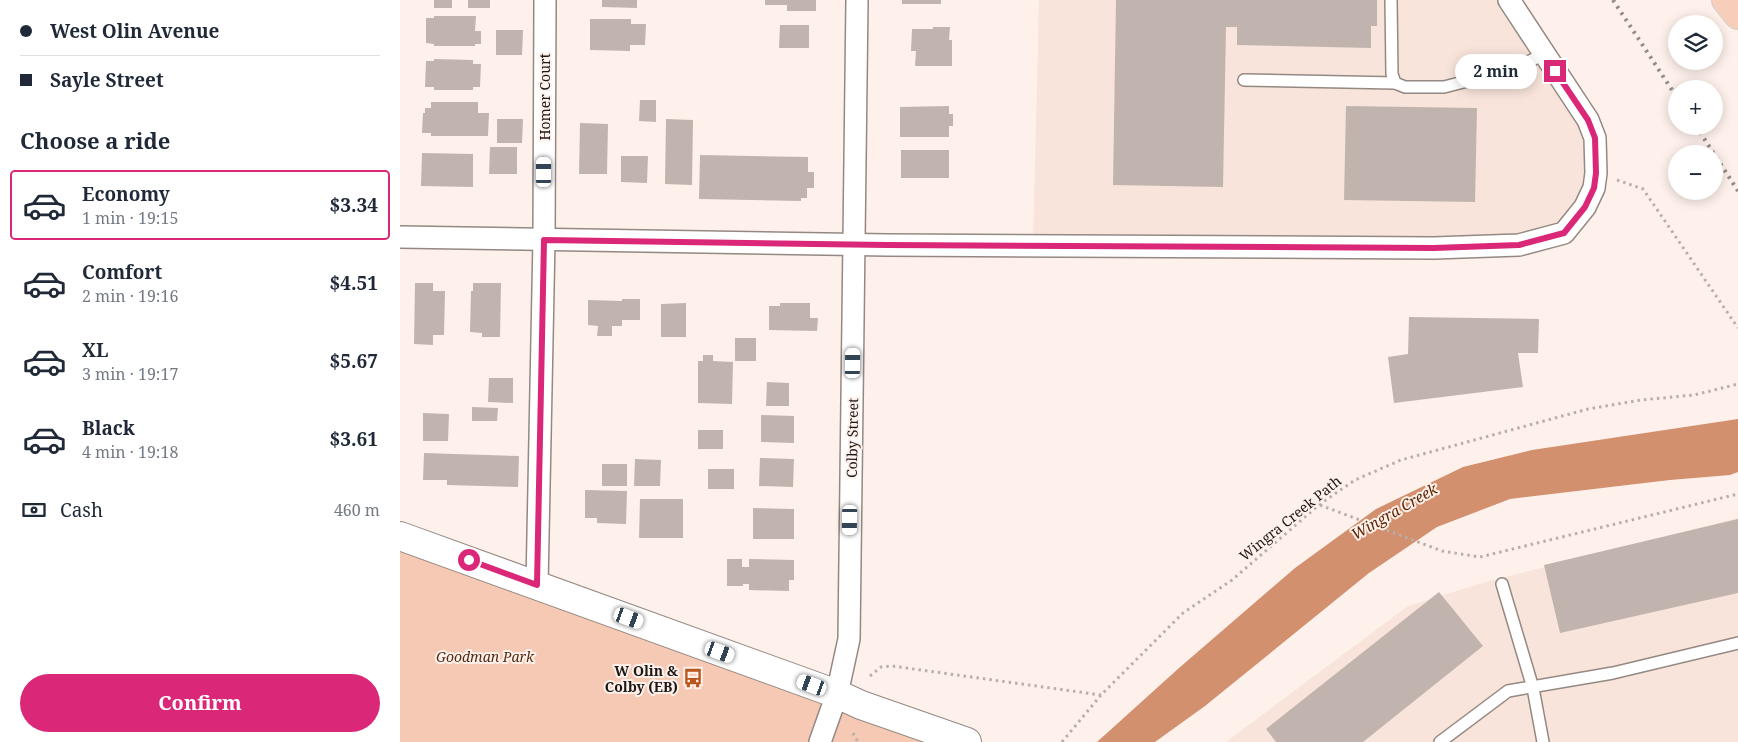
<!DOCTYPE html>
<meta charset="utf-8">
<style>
body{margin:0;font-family:"Noto Serif",serif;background:#f6f6f7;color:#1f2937;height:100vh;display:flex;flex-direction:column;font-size:19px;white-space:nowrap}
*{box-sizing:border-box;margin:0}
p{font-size:16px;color:#747a83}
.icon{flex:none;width:28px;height:28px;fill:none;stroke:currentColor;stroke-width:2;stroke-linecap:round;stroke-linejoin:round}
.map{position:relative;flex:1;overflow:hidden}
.sheet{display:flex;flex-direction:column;background:#fff;width:400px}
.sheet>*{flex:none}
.top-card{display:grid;align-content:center;height:110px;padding:0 20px;background:#fff}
.tools{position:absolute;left:1268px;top:15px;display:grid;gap:10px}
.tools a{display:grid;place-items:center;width:55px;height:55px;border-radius:50%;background:#fff;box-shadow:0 2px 12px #0003;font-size:25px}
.end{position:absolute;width:22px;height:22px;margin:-11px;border:6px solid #db2777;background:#fff;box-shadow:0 0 0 2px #fff}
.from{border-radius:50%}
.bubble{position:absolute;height:35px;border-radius:18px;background:#fff;box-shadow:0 2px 12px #0003;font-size:16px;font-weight:700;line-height:35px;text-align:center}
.car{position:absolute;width:15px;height:30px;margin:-15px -8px;border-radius:6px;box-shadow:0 0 4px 1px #0007;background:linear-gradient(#fff 24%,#345 0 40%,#fff 0 76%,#345 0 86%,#fff 0)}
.top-card b{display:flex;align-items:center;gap:18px;height:48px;font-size:19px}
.top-card b+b{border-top:1px solid #e0e1e3}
.top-card i{width:12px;height:12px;background:#1f2937}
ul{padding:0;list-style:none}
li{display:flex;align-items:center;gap:15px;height:70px;margin:0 10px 8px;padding:0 10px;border:2px solid transparent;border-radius:5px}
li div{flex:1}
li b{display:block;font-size:19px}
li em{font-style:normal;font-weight:700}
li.selected{border-color:#db2777}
li>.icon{width:45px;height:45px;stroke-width:1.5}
h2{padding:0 20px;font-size:22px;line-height:60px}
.pay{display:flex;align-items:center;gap:12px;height:55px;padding:0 20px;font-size:19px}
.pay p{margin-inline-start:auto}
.cta{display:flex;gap:10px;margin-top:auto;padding:10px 20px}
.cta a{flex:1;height:58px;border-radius:30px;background:#db2777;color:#fff;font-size:20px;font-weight:700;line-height:58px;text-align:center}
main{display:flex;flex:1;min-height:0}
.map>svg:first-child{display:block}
</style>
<main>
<section class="sheet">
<div class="top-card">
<b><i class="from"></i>West Olin Avenue</b>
<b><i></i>Sayle Street</b>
</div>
<h2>Choose a ride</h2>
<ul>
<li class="selected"><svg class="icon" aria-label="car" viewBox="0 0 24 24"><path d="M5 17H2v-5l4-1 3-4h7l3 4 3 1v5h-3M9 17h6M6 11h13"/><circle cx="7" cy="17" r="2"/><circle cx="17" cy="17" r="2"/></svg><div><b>Economy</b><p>1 min · 19:15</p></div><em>$3.34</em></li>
<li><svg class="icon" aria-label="car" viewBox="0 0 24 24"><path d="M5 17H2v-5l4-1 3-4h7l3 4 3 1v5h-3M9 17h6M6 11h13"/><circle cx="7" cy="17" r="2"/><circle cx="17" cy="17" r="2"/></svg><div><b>Comfort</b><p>2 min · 19:16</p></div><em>$4.51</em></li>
<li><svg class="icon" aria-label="car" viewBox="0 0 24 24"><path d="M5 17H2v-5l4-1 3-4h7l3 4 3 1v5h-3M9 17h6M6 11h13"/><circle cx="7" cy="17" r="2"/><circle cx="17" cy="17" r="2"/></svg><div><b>XL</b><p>3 min · 19:17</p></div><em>$5.67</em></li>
<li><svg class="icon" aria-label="car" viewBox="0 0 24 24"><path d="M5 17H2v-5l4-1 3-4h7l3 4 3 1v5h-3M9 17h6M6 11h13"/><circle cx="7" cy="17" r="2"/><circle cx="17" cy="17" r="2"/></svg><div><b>Black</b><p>4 min · 19:18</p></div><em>$3.61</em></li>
</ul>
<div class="pay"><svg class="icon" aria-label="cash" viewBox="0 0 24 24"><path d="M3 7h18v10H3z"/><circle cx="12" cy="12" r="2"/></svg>Cash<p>460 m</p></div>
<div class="cta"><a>Confirm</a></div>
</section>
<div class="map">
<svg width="1338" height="742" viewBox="0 0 1338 742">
<rect width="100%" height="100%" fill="#fef1eb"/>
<g fill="#f8e4da">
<path d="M639 0H1109L1188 120 1196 173 1164 233 1119 245 633 246Z"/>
<path d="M1338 518V742H826L1008 606 1089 581Z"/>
</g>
<path fill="#f5c9b4" d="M0 536 567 742H0Z"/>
<path fill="#d2906f" d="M1338 419V472L1330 475 1270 480 1110 499 1037 527 969 573 805 706 755 742H697L779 668 895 568 976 509 1063 467 1132 450Z"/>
<g fill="#c1b4ae">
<rect x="34" y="0" width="18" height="8"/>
<rect x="68" y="0" width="22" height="8"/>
<path d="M202 0H237V8L202 7Z"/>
<path d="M365 0H416V11H387V5H365Z"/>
<rect x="502" y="0" width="39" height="4"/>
<path d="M716 0H977V26H971V48L837 45V27H826L823 187 713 185Z"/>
<path d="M34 16H76L75 31H81V44H75V46H34V44L26 43V18H34Z"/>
<path d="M190 19H231V24H246L245 45H230V51L190 50Z"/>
<path d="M380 25H409V48H379Z"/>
<path d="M533 27H550L549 40H552V66H515L516 51H511L512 29H533Z"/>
<path d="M96 30H123L122 55H96Z"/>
<path d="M34 59 73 60V64H81L80 87H73V90H34V87H25L26 61H34Z"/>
<path d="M240 100H256V122L239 121Z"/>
<path d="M31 102H78V113H89L88 136H31V133H22L23 113H25V108H31Z"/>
<path d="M549 106V114H553V126H549V137H500V107Z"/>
<path d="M946 106 1077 108 1075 202 944 200Z"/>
<path d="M97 119H123L122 143H97Z"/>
<path d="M266 119 293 120 292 185 265 184Z"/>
<path d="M180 123 208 124 207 174H179Z"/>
<path d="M90 147H117V174H89Z"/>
<rect x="501" y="150" width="48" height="28"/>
<path d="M22 153 73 154V187L21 186Z"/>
<path d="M300 155 408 157V172H414V188H407V198H401V201L299 199Z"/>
<path d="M221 156H248L247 183 221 182Z"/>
<path d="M15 283H33V291H45L44 335H33V345L14 344Z"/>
<path d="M73 283H101L100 337H82V333L70 332 71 291H73Z"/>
<path d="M222 299H240V320H222V326H212V336H197L198 326 188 325V300L222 301Z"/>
<path d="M286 303V337H261V304Z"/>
<path d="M380 303H410V318H418L417 331 369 330V306H380Z"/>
<path d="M1009 317 1139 319 1138 353H1118L1123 387 994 403 988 357 1008 354Z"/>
<rect x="335" y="338" width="21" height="23"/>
<path d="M303 355H313V361L333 362 332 404 298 403V361H303Z"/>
<path d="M89 378H113V403L88 402Z"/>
<path d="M367 382 389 383V406H366Z"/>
<path d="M72 407 98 408 97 421H72Z"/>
<path d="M23 413 49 414 48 441H23Z"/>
<path d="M361 415 394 416V443L361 442Z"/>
<rect x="298" y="430" width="25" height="19"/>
<path d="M24 453 119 456 118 487 47 485V480H23Z"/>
<path d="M360 458 394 459 393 487 359 486Z"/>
<path d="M235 459 261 460 260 486H234Z"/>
<rect x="202" y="464" width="25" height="22"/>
<rect x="308" y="469" width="26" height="20"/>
<path d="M185 490 227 491 226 524 197 523V518H185Z"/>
<path d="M240 499H283V538H239Z"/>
<path d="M353 508 394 509V539H353Z"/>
<path d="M1338 519V593L1160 633 1144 565Z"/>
<path d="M327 559H342V567H349V559L394 560V580H389V591L349 590V584H343V586H327Z"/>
<path d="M1039 592 1083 646 963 742H876L866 729Z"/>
</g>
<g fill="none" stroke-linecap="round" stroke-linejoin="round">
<defs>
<g id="lane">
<path d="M991 0 992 74 995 83 1005 87H1044L1114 69 1144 54"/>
<path d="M844 80 995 83"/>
<path d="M1102 584 1133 688 1143 742"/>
<path d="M1040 742 1108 691 1213 673 1338 643"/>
</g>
<g id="street">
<path d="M0 237 487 245 1034 248 1119 245 1164 233 1185 207 1194 188 1196 173 1195 138 1188 120 1109 0"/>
<path d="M137 585 144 240 145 0"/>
<path d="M420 742 437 694 449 639 457 0"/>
</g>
<path id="secondary" d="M0 536 437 694 461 705 567 742"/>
<path id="primary" d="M1326 0 1338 15"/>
</defs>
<use href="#lane" stroke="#948882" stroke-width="14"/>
<use href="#street" stroke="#948882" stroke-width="24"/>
<use href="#secondary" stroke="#948882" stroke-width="30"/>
<use href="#primary" stroke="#d2d1d0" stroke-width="30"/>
<g stroke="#b9afaa" stroke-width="3" stroke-dasharray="2.5 4" stroke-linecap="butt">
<path d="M1217 180 1243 189 1338 328"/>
<path d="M920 505 1042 551 1080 557 1338 494"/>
<path d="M470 676 481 667 492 666 701 695"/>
<path d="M453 733 458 742"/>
<path d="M662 742 701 695 783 613 832 580 920 504 955 480 1001 460 1188 409 1241 400 1294 395 1338 384"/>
</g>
<use href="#lane" stroke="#fff" stroke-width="11"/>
<use href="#street" stroke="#fff" stroke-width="21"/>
<use href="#secondary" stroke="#fff" stroke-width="28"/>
<use href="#primary" stroke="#f7ceba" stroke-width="28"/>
<g stroke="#938b86" stroke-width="4" stroke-dasharray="2.5 5" stroke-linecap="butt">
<path d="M1213 0 1276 96"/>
<path d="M1296 126 1338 191"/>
</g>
</g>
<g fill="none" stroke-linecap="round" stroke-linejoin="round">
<path stroke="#db2777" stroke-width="6" d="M69 560 137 585 144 240 487 245 1034 248 1119 245 1164 233 1185 207 1194 188 1196 173 1195 138 1188 120 1155 71"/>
</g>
<defs>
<symbol id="bus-bare" viewBox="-9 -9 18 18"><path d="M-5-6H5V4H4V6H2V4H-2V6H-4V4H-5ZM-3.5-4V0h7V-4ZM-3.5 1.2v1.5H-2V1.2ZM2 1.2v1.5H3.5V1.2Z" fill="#b8561b" stroke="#fef1eb" stroke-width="2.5" paint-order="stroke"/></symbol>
</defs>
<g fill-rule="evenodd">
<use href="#bus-bare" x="279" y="664" width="28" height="28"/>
</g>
<g text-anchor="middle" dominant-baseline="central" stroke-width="4" stroke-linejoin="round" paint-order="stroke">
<g font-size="14" fill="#1c1816" stroke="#fef1eb">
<text transform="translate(144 97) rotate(-90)">Homer Court</text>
<text transform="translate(452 438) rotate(-89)">Colby Street</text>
<text transform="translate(890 518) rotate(-39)">Wingra Creek Path</text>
</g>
<g font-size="14" font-style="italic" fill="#552a12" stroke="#fef1eb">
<text x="85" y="656">Goodman Park</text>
</g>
<g font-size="14" font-weight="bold" fill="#1c1816" stroke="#fef1eb" text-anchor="end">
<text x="278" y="670">W Olin &amp;<tspan x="278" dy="16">Colby (EB)</tspan></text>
</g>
<g font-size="15" font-style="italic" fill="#602400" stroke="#fef1eb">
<text transform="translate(994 511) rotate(-30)">Wingra Creek</text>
</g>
</g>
</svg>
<div class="tools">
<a><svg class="icon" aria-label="layers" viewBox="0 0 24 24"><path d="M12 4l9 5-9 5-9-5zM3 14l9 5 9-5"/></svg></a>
<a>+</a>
<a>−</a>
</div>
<i class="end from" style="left:69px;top:560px"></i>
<i class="end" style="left:1155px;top:71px"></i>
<div class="bubble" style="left:1055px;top:54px;width:82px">2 min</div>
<i class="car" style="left:144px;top:172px;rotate:0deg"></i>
<i class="car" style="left:453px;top:363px;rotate:1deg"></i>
<i class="car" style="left:450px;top:520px;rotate:181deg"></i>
<i class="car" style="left:229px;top:618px;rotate:110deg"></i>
<i class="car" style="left:320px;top:652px;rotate:110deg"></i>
<i class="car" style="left:412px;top:685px;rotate:290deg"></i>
</div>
</main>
